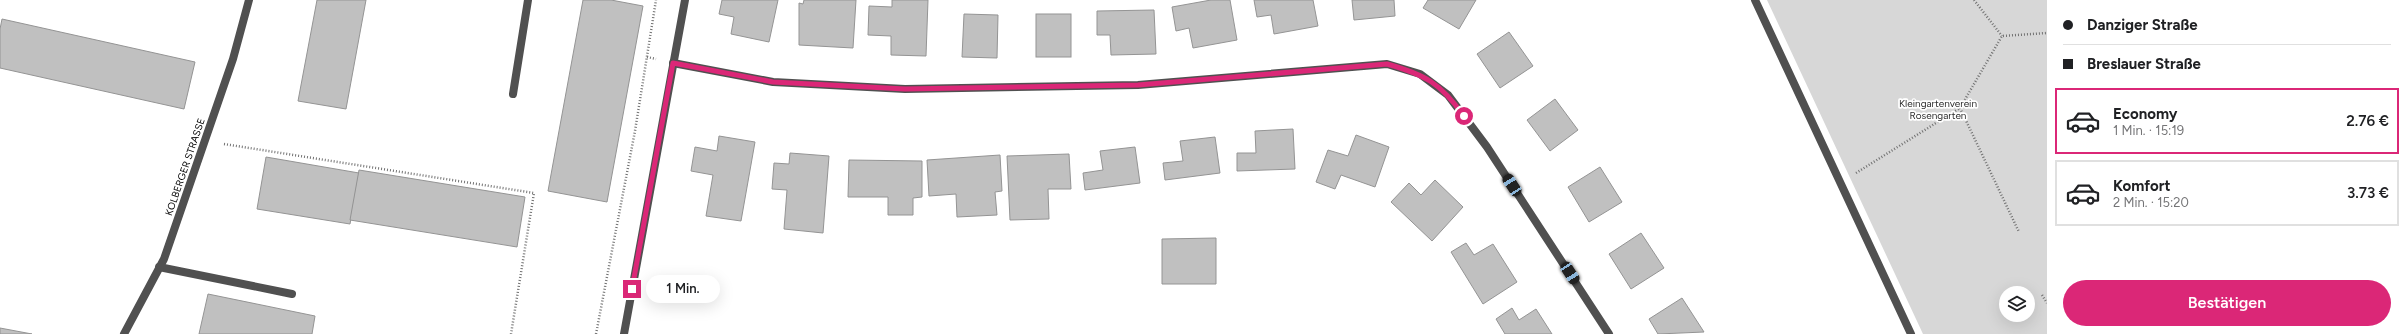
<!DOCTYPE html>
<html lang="de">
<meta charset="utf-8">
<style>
body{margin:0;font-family:Figtree,sans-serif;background:#f2f2f2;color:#202124;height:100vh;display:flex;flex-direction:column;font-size:15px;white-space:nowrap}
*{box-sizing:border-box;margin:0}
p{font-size:13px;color:#757577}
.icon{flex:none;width:22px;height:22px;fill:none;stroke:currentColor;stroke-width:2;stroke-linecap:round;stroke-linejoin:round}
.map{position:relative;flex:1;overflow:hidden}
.panel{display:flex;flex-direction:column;background:#fff;width:360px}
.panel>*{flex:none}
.guide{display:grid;align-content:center;height:88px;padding:0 16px;background:#fff}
.tools{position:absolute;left:1999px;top:286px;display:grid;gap:8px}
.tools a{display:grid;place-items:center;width:36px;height:36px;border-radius:50%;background:#fff;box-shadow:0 4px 16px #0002;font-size:20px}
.end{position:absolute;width:18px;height:18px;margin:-9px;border:5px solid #db2777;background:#fff;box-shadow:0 0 0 2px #fff}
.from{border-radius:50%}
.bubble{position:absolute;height:28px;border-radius:14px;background:#fff;box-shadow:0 4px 16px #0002;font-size:13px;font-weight:600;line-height:28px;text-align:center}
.car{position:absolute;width:12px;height:24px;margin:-12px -6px;border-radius:5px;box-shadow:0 0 3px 1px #0007;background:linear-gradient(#222 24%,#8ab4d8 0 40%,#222 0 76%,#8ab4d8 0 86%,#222 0)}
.guide b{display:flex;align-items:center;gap:14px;height:38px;font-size:15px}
.guide b+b{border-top:1px solid #e0e0e0}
.guide i{width:10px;height:10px;background:#202124}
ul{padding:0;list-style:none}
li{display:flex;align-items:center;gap:12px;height:66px;margin:0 8px 6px;padding:0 8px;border:2px solid #e0e0e0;border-radius:0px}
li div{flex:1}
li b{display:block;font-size:15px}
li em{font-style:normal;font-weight:600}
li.selected{border-color:#db2777}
li>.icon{width:36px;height:36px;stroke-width:1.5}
.action{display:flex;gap:8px;margin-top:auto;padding:8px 16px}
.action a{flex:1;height:46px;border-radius:24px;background:#db2777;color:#fff;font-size:16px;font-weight:600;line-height:46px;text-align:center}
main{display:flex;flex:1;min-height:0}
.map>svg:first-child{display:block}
</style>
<main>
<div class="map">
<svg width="2047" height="334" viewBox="0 0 2047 334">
<rect width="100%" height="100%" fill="#fff"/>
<path fill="#d7d7d7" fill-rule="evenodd" d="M1767 0H2047V334H1923ZM2006 293H2028V315H2006Z"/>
<g fill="#c0c0c0" stroke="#949494">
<path d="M317 0H366L346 109 298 101Z"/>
<path d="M583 0H611L643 6 607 202 548 191Z"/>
<path d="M722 0H778L769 42 731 34 734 17 719 14Z"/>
<path d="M804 0H856L853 48 799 45V3L803 4Z"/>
<path d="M892 0H928L926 56 891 55V36L868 35 869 6 892 7Z"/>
<path d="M1211 0H1230L1237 40 1193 48 1189 28 1176 31 1172 7Z"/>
<path d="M1254 0H1313L1318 26 1274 34 1271 15 1257 17Z"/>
<path d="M1352 0H1394L1395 16 1354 20Z"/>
<path d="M1428 0H1476L1459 29 1423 8Z"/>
<path d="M1154 10 1156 54 1111 55 1110 35H1097V11Z"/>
<path d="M964 14 998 15 997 58 962 57Z"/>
<rect x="1036" y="14" width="35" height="43"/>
<path d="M2 19 195 62 184 109 0 68V29Z"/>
<path d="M1509 32 1533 66 1500 88 1477 54Z"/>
<path d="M1555 99 1578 130 1550 151 1527 120Z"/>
<path d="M1293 129 1295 169 1237 171V153H1256L1255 131Z"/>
<path d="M1356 135 1389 147 1375 187 1341 175 1335 189 1316 182 1328 150 1348 156Z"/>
<path d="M719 136 755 142 741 221 706 216 713 175 691 171 695 147 717 151Z"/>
<path d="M1215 137 1220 173 1165 180 1163 163 1183 161 1180 141Z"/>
<path d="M1135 147 1140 183 1085 190 1083 173 1103 170 1100 151Z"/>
<path d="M790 153 829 156 823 233 784 229 787 190 772 189 774 163 789 164Z"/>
<path d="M1069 154 1071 189H1048L1049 219 1010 220 1007 156Z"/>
<path d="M1000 155 1002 191 995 192 997 215 957 217 956 194 929 196 927 160Z"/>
<path d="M266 157 359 173 350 224 257 209Z"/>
<path d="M849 160 922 161V197L913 198V215H888V197H848Z"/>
<path d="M1600 167 1622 202 1589 222 1568 187Z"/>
<path d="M359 170 525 197 517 247 350 220Z"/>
<path d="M1435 180 1463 207 1432 241 1391 202 1409 183 1421 195Z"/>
<path d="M1641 233 1664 268 1631 289 1609 254Z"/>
<path d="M1216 238V284H1162V239Z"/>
<path d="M1466 243 1474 255 1493 244 1517 282 1483 304 1451 252Z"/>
<path d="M208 294 315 316 312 334H199Z"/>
<path d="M1682 298 1704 332 1658 334 1649 319Z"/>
<path d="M1512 308 1519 320 1536 309 1552 334H1505L1496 319Z"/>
<path d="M0 328 32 334H0Z"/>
</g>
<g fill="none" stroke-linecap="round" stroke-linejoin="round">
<g stroke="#727272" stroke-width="2.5" stroke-dasharray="1 2" stroke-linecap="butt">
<path d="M1974 0 2002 36"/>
<path d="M647 57 656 59"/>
<path d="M1960 108 2019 232"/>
<path d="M224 144 534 193 511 334"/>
<path d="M1856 173 1960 108 2002 36 2047 33"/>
<path d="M2042 295 2047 303"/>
<path d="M596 334 635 131 656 0"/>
</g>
<g stroke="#505050" stroke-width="8">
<path d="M1755 0 1911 334"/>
<path d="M513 94 528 0"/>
<path d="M159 267 292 294"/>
</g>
<g stroke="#505050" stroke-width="8">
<path d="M673 63 773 82 905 89 1138 85 1387 64 1420 74 1448 95 1487 147 1609 334"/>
<path d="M124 334 164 259 233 59 249 0"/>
<path d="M624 334 685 0"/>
</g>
</g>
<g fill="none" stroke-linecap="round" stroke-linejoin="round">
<path stroke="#db2777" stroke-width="5" d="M632 289 673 63 773 82 905 89 1138 85 1387 64C1426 75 1440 83 1464 116"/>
</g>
<g text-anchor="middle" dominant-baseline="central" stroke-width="3.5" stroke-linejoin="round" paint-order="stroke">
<g font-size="10" fill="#2e2e2e" stroke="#fff">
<text x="1938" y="103">Kleingartenverein<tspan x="1938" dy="12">Rosengarten</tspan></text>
</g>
<g font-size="10" fill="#000" stroke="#fff">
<text transform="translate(185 167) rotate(-71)">KOLBERGER STRASSE</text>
</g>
</g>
</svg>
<div class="tools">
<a><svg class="icon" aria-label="layers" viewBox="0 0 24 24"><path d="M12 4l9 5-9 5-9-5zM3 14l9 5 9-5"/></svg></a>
</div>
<i class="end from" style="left:1464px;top:116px"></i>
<i class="end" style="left:632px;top:289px"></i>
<div class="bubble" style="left:646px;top:275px;width:74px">1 Min.</div>
<i class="car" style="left:1512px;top:185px;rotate:327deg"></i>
<i class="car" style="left:1570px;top:273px;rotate:147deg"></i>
</div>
<section class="panel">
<div class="guide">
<b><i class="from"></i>Danziger Straße</b>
<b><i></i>Breslauer Straße</b>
</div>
<ul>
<li class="selected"><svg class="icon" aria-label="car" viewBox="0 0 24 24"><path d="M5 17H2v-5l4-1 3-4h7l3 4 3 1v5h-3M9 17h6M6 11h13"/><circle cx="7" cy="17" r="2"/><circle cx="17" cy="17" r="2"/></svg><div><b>Economy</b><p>1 Min. · 15:19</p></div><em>2.76 €</em></li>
<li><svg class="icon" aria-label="car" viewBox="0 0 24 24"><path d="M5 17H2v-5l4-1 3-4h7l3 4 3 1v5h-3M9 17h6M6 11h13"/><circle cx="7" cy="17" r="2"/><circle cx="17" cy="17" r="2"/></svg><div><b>Komfort</b><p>2 Min. · 15:20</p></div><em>3.73 €</em></li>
</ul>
<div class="action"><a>Bestätigen</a></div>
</section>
</main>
